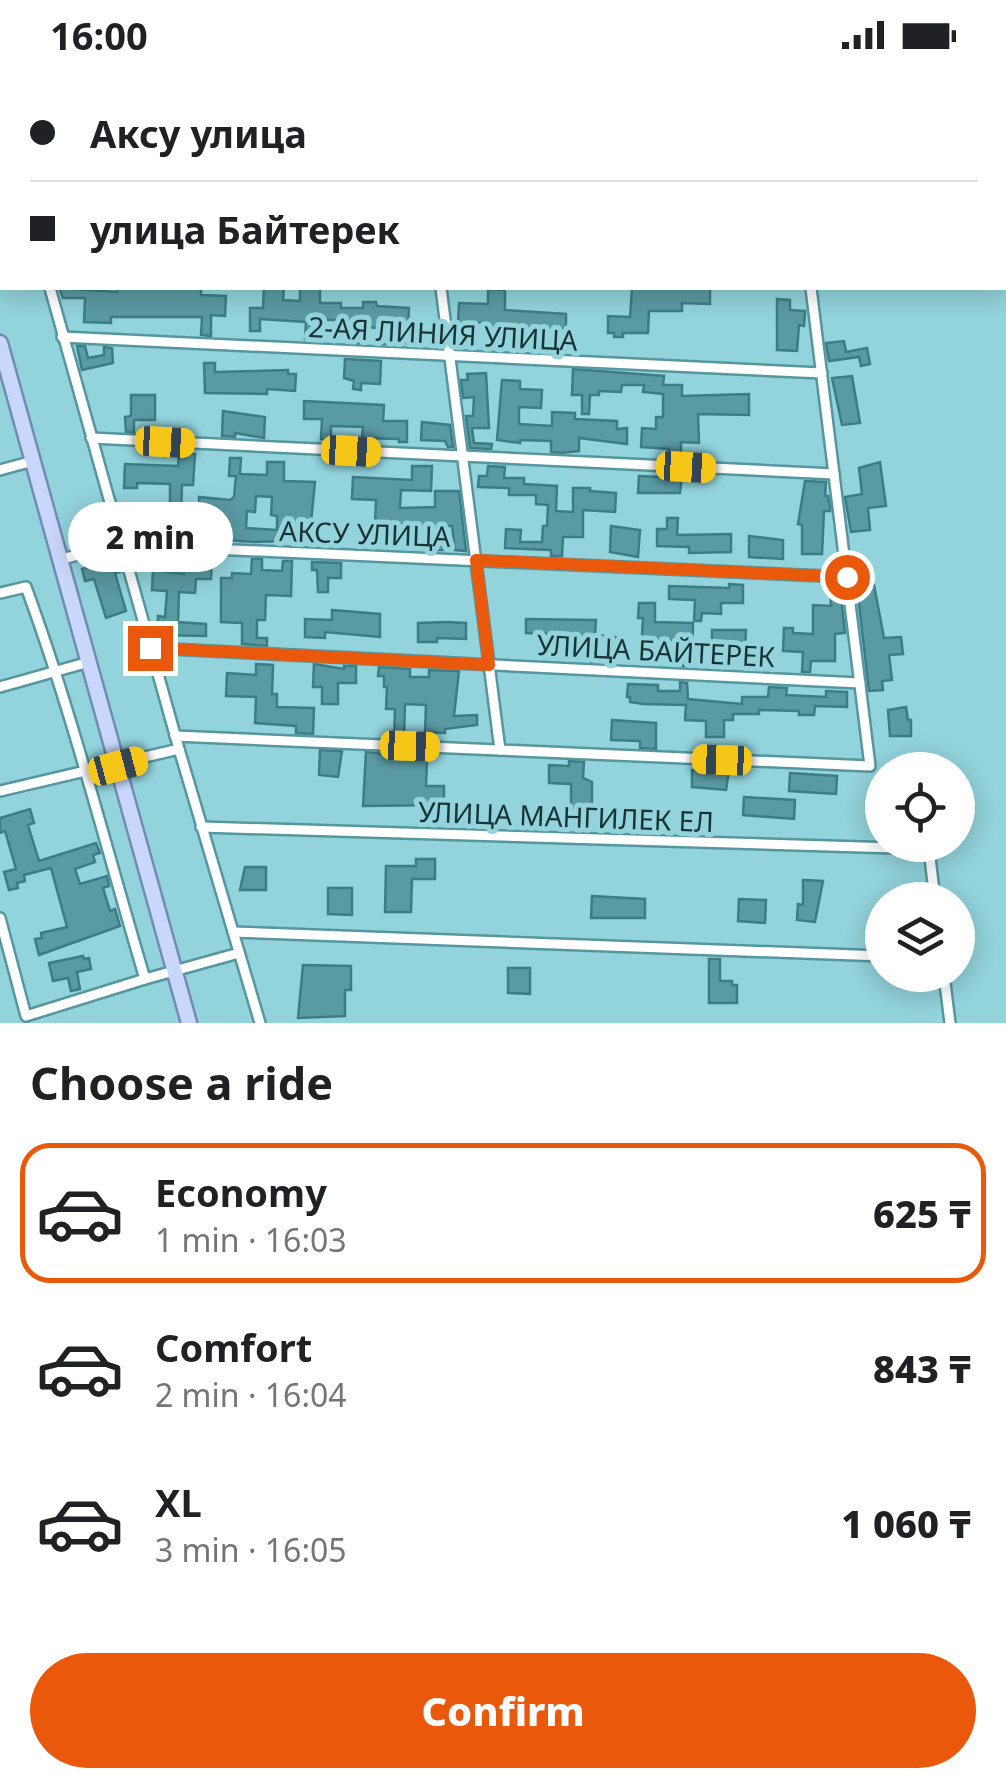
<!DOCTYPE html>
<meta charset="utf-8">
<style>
body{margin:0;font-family:"Noto Sans",sans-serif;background:#f6f6f6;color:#202124;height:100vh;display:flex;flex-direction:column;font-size:38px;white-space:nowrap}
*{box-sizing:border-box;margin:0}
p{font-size:32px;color:#757577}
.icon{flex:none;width:55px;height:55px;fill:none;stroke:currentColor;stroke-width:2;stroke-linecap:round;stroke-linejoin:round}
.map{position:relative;height:953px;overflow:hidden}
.details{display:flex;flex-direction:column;background:#fff;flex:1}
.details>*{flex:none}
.banner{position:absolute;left:0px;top:0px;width:1008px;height:220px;box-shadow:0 5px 25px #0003;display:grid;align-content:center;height:220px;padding:0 30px;background:#fff}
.fabs{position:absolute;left:865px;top:682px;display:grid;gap:20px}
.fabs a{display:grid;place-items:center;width:110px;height:110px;border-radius:50%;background:#fff;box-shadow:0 5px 25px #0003;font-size:50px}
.end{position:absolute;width:45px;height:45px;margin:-22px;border:12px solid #ea580c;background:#fff;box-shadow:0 0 0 5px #fff}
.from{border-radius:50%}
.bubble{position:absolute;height:70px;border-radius:35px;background:#fff;box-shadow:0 5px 25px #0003;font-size:32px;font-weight:800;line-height:70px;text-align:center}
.car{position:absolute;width:30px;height:60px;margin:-30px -15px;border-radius:12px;box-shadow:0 0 8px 2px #0007;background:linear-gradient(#f5c518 24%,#345 0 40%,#f5c518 0 76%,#345 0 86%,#f5c518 0)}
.banner b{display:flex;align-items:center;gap:35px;height:95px;font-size:38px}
.banner b+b{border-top:2px solid #e0e0e0}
.banner i{width:25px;height:25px;background:#202124}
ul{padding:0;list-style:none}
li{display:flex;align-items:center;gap:30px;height:140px;margin:0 20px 15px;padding:0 10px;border:5px solid transparent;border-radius:30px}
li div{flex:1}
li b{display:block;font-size:38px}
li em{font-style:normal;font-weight:800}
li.active{border-color:#ea580c}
li>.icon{width:90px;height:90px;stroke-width:1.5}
h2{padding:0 30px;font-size:45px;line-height:120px}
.cta{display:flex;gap:20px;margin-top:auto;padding:20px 30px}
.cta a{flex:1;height:115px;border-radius:60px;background:#ea580c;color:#fff;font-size:40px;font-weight:800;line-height:115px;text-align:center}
.status{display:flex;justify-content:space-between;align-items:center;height:70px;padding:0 50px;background:#fff;direction:ltr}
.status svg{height:28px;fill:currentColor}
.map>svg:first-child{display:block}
</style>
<div class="status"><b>16:00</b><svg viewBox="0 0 49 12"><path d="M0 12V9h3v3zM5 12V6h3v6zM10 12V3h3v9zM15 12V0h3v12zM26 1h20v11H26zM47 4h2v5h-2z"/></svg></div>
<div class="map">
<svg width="1006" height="953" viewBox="0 0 1006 953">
<rect width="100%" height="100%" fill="#92d3dc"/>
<g fill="#5a9aa3" stroke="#3c7d85" stroke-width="2.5" fill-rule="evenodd">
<path d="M59 218 117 222V218H201V225L226 226 225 246 211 245V266L201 265 202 247H111V253L84 252 85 228H63Z"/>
<path d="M264 218H284L283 230 300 231V218H320V233H341V238H363V232H376L377 236 409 238 407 273 378 274V258L363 257V273H351L352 250H318L317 270 305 269 306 252 260 249V261H250V238H263Z"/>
<path d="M632 218H710V234L682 233V241H649L648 263H623V267H614V263H608V246L630 247Z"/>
<path d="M488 219 505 220V240L566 244V259L537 258 536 266 516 265 487 261 488 253 458 252 459 233 488 234Z"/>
<path d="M777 229 790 230V240L805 241 804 256 799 255 797 281 777 280Z"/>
<path d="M844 271 846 282 867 278 870 294 861 296 859 287 829 291 826 273Z"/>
<path d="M77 276H85L88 288 104 285V277L112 278 113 293 82 300Z"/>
<path d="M345 289 381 291 380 314 361 313V320L353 319 354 311 344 308Z"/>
<path d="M204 293H215V302L288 300V304H296L295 321 267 319V324L205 323Z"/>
<path d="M573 299 664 306 663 315H682V326L749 324V345L698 344 699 373 681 372V388H669V379L641 377 642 358 656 359V347H663V324L643 322 644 315H622L621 322 599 321V325H590L589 344H582V325H572Z"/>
<path d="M486 303 489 358H472L474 373 492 374 491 379 470 378 466 346H473L474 327 463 328 461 310H468L467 304Z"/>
<path d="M852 306 860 353 842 355 832 308Z"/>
<path d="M502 310 520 311V319L542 320 541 338 519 337V354L552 356V342L575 343V349L617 351V359L627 358V374L579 368V381L559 383 551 382V371L520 370V373L497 370Z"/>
<path d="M131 325H155V350H134V362H126L125 347 131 346Z"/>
<path d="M304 331 384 335 383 351H407V372H399V369L362 368 363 357 331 356V370L321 369 322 349H304Z"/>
<path d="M223 341 265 347 264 368 235 363V367L222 366Z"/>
<path d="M422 352 450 355 453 377H448L445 371 421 370Z"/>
<path d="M186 383 195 384 193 415H182L181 447H170V414L137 413V418H124L125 394 178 396 179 386 186 387Z"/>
<path d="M230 388H241L240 404 267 405V392H284V411L315 412 310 463 284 462V471L254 472 214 469 215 466 200 465 199 427 230 430 234 427 236 406H229ZM256 426 272 427 271 445 277 446V460L246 458 247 441 255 442Z"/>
<path d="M880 392 886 436 868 438 870 460 851 462 845 427 862 424 859 398Z"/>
<path d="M412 396H432L431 421 401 420 400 438 435 437V421H459L466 481 455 480 452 456H445V480H431V459L404 460V454H375L376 430 352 429 353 407 412 410Z"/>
<path d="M488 396 505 397 504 408H524V414L557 416 556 441 573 442V418H590V421L616 423 615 442 583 440V467H563L562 486H551V480L505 478 506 459 521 460 520 472H542L543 456H547L548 435 536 434V425H509V418L478 417 479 406H487Z"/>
<path d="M664 404 682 405 680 423H638L639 406 663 407Z"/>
<path d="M805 411 826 412 825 426H828L830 437V441H824L822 484H802V455L798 454Z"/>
<path d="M667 448H678L677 465 731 464V482L689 483V477L657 476V459H667Z"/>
<path d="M611 456 640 460 638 487 610 482Z"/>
<path d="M749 466 783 470V489L749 487Z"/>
<path d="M212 487 211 509H196L195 523 179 522 178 552 206 554V566L157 565 158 546 165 547 167 521 152 520 153 500 184 504 185 488Z"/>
<path d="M252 489H262V500L282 501 283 491H292L291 526 266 525 265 550H257V568H267V576L242 574V553L221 552V508H232V503L251 504Z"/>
<path d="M116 490 120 502 115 503 126 541 106 548 94 509 85 511 82 499Z"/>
<path d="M312 492 341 493V508H328V522H318L317 500H312Z"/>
<path d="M729 514 743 515V533H721V544L702 543 701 551H694L695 530 669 529V516L729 518Z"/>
<path d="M874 515 884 568 901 567 903 584 889 585 892 610 882 611 883 620 869 621 857 517Z"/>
<path d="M830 518H840L845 563 835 564V591H811L810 602H802L803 582 783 581 784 558H793V563L813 564V535L831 536Z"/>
<path d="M639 533H655V552L693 553 692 597 683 596 684 571 660 570V583L641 582 643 548H638Z"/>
<path d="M332 540 380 544V567L325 562V568L305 567V549L332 550Z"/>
<path d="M526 549 596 550 595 565 625 568 624 581 602 580V592H591V585L577 584V568H549V564L526 563Z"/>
<path d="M447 552 466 553V569L437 568V572H418V553Z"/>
<path d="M712 560H746L745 583 712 578Z"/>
<path d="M256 594 273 595 272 624H277V637L314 638 313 664 296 663V656L255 653 256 627 226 626 227 603 256 605Z"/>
<path d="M314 594 344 599V596H356V613H338V634H322V617H313Z"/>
<path d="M379 597 410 599V607H429V600L459 601 454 646 477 645V655L445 659V663L425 662 426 635 405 634 404 668 394 667 395 639H386L387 617H384V606H378Z"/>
<path d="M680 612 687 613 688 629 742 634V627H768L769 617 787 618 786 625 826 627V621L847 622V637L815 636 814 645H799V641L759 640V644H733V650H724V667H706V651L685 650 686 635 643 634 630 632V627H627L628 614 658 615V621H680Z"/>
<path d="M906 637 908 650H911V666H890L888 640Z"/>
<path d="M612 650 656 653V679L640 678V671L611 670Z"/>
<path d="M320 680 342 681 338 707 319 705Z"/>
<path d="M366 682 427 689 426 716H444V735L363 736Z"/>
<path d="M569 691 584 692 583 708 592 712V738H571V714L549 713V695L569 696Z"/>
<path d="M692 700 729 701 726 720 692 717Z"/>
<path d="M790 703 837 706 836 724 789 721Z"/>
<path d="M744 727 795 730 794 749 743 745Z"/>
<path d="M30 739 34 753 28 755 39 791 96 773 100 783 93 785 95 792 75 799 80 814 107 806 109 816 103 818 110 841 115 839 120 856 39 885 35 869 42 868 41 863 67 857 51 798 24 805 25 811 17 813 18 818 9 820 4 802 16 799 5 761 0 763V748Z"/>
<path d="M416 789H435V809H412L411 842H385L386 796H416Z"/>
<path d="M245 797H266V820H240Z"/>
<path d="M803 810 823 811 815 852 797 850 798 834 803 835Z"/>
<path d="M328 818H352V845L328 844Z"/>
<path d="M592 826 645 829V848H591Z"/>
<path d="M739 829 766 830 765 853 738 851Z"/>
<path d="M83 886 84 889 89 888 91 899 77 902 80 919 71 921 68 908 53 911 49 893Z"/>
<path d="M709 889H720V911H732V915H737V933H709Z"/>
<path d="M303 895 351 896V920H345V946L298 948Z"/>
<path d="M508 898H530V924L508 923Z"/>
</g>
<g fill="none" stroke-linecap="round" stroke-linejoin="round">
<defs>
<g id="service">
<path d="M17 0 18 2"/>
<path d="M150 2V0"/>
<path d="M224 2V0"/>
<path d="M0 91 2 90"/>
</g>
<g id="minor">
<path d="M50 218 179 679 260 953"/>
<path d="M441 218 500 680"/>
<path d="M62 267 822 303"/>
<path d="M91 368 834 404"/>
<path d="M0 400 33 391"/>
<path d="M61 489 121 475 847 507"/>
<path d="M0 523 26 517C73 645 106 778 145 909L26 946 0 848"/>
<path d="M150 578 860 613"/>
<path d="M0 617 89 592"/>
<path d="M175 666 870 696 811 218"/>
<path d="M0 721 179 679"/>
<path d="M201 757 929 779 935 830"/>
<path d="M233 862 882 886"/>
<path d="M944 905 950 953"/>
<path d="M145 909 239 883"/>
</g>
<path id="primary" d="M0 273 189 953"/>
</defs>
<use href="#service" stroke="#56979f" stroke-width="9"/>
<use href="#minor" stroke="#56979f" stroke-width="14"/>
<use href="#primary" stroke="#738cb5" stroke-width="19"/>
<use href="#service" stroke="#fff" stroke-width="4"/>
<use href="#minor" stroke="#fff" stroke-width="9"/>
<use href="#primary" stroke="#c8d7fb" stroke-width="14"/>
</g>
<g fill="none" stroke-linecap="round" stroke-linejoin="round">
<path stroke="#ea580c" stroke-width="12" d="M150 578 489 595 476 490 847 507"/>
</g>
<g text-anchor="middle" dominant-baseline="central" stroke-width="10" stroke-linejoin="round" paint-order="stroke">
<g font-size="28" fill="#193438" stroke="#92d3dc">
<text transform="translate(443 263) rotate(3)">2-АЯ ЛИНИЯ УЛИЦА</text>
<text transform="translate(365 463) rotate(2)">АКСУ УЛИЦА</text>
<text transform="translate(656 580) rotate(3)">УЛИЦА БАЙТЕРЕК</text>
<text transform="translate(566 746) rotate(2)">УЛИЦА МАНГИЛЕК ЕЛ</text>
</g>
</g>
</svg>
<div class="fabs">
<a><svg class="icon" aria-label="locate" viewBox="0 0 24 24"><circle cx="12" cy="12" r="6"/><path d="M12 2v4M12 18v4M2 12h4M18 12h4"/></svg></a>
<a><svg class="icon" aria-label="layers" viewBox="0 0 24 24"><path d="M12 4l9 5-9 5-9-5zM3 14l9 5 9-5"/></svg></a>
</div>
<i class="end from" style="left:847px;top:507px"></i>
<i class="end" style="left:150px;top:578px"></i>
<div class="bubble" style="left:68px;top:432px;width:165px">2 min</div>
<i class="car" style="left:165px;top:372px;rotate:93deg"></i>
<i class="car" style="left:351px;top:381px;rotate:93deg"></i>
<i class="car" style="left:686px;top:397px;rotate:93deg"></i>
<i class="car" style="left:410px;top:676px;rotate:92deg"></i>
<i class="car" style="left:722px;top:690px;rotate:272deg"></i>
<i class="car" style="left:118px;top:696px;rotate:75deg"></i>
<div class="banner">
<b><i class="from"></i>Аксу улица</b>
<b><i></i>улица Байтерек</b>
</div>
</div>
<section class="details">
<h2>Choose a ride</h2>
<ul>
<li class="active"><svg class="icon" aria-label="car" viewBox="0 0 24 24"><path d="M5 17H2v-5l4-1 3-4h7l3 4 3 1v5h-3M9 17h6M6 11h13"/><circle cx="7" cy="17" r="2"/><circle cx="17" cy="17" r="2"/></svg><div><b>Economy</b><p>1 min · 16:03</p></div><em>625 ₸</em></li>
<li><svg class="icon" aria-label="car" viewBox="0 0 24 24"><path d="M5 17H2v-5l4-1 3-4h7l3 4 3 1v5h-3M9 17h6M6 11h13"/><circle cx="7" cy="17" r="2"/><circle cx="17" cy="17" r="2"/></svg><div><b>Comfort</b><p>2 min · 16:04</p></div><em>843 ₸</em></li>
<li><svg class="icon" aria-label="car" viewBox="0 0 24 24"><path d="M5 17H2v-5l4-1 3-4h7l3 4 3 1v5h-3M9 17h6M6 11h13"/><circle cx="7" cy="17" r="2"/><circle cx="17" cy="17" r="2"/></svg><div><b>XL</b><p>3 min · 16:05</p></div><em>1 060 ₸</em></li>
</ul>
<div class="cta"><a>Confirm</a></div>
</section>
